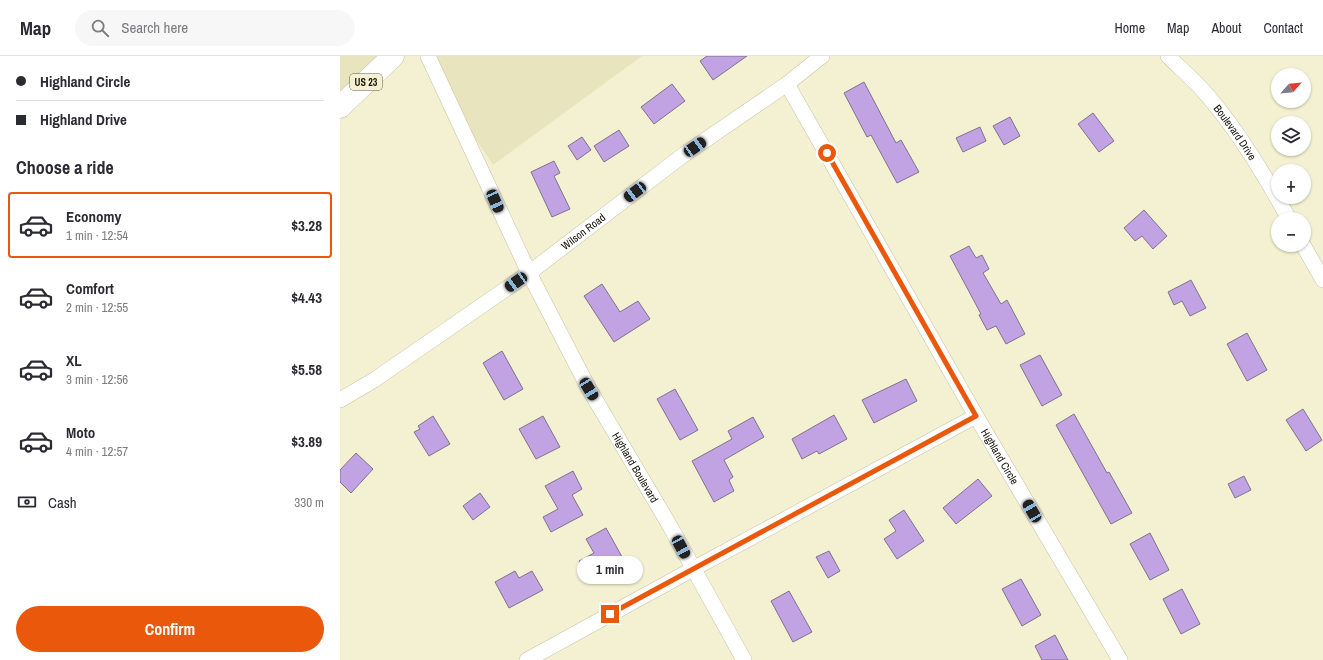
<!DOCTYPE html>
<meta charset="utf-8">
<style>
body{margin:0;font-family:"Archivo Narrow",sans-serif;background:#f7f7f7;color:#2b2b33;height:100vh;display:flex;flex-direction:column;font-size:15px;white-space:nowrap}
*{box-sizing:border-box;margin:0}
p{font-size:13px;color:#7c7c81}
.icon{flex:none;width:22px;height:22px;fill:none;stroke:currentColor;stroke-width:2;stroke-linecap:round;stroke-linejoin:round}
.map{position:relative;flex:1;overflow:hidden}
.details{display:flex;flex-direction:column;background:#fff;width:340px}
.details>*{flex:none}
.top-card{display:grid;align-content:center;height:88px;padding:0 16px;background:#fff}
.needle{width:26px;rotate:63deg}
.controls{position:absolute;left:931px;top:12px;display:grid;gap:8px}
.controls a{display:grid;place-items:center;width:40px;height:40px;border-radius:50%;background:#fff;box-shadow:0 1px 3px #0004;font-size:20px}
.end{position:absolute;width:18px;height:18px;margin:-9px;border:5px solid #ea580c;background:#fff;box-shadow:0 0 0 2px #fff}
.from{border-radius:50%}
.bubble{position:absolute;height:28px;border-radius:14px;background:#fff;box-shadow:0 1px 3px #0004;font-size:13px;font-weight:700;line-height:28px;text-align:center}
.car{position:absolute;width:12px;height:24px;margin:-12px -6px;border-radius:5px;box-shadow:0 0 3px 1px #0007;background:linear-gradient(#222 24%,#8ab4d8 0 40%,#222 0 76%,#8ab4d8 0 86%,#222 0)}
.top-card b{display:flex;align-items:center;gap:14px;height:38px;font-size:15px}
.top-card b+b{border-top:1px solid #e1e1e2}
.top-card i{width:10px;height:10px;background:#2b2b33}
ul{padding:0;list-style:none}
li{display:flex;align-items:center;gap:12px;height:66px;margin:0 8px 6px;padding:0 8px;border:2px solid transparent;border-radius:4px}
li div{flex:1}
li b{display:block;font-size:15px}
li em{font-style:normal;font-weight:700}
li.active{border-color:#ea580c}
li>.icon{width:36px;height:36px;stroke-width:1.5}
h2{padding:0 16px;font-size:18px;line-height:48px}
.pay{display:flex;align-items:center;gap:10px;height:44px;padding:0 16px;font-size:15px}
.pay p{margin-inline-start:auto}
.cta{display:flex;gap:8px;margin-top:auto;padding:8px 16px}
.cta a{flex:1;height:46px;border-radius:24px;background:#ea580c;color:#fff;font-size:16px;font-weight:700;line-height:46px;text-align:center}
header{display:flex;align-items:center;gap:24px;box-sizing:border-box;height:56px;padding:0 20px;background:#fff;border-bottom:1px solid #e1e1e2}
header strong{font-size:19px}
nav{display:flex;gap:22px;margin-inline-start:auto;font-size:14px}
.search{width:280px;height:36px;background:#f7f7f7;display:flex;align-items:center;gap:10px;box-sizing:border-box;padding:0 14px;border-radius:22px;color:#7c7c81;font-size:15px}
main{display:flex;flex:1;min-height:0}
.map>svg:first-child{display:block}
</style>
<header>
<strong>Map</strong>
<div class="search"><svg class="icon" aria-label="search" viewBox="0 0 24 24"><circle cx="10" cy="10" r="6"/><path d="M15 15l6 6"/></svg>Search here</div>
<nav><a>Home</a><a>Map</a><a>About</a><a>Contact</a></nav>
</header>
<main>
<section class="details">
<div class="top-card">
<b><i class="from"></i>Highland Circle</b>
<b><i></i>Highland Drive</b>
</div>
<h2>Choose a ride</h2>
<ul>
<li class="active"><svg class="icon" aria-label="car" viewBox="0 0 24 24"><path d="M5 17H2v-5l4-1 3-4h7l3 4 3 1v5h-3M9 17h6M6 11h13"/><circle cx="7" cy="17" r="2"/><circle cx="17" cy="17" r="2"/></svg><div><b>Economy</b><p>1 min · 12:54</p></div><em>$3.28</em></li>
<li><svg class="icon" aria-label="car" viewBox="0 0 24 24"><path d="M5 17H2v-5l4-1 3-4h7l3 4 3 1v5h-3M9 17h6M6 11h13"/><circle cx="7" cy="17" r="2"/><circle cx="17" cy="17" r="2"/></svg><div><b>Comfort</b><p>2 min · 12:55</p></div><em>$4.43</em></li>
<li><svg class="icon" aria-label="car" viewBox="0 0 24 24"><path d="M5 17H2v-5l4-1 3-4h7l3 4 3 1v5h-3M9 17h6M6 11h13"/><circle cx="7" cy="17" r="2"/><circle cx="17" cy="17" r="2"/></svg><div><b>XL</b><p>3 min · 12:56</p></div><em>$5.58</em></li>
<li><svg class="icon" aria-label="car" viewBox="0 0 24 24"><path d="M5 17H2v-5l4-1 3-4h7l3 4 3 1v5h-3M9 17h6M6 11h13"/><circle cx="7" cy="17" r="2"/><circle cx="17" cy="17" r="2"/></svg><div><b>Moto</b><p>4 min · 12:57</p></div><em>$3.89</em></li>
</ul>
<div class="pay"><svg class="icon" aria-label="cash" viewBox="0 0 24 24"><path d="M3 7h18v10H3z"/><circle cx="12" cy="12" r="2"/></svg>Cash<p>330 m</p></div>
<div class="cta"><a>Confirm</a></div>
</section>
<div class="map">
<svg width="983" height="604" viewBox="0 0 983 604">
<rect width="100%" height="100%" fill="#f4f1d2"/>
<g fill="#e8e4be">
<path d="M0 0H48L0 47Z"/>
<path d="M80 0H302L153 109Z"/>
</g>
<g fill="#c1a2e3" stroke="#7f738c">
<path d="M367 0H407L373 24 360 5Z"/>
<path d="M524 26 556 87 561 84 579 116 557 127 531 79 527 81 504 37Z"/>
<path d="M332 28 345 45 314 68 301 51Z"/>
<path d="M753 57 774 85 759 96 738 68Z"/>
<path d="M670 61 680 80 664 89 653 70Z"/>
<path d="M640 71 646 85 623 96 616 82Z"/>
<path d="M279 74 289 90 264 106 254 90Z"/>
<path d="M242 81 251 94 237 104 228 90Z"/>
<path d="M214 105 220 117 214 120 230 153 212 161 191 116Z"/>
<path d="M804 154 827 180 813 193 802 180 795 185 784 172Z"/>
<path d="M629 190 636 202 642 199 649 213 643 217 661 248 667 244 685 278 666 288 656 270 647 274 639 259 641 258 610 200Z"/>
<path d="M851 224 866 252 850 260 842 245 834 249 828 236Z"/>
<path d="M262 228 280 256 298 245 310 263 274 286 244 240Z"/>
<path d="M907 277 927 314 907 325 887 288Z"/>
<path d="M162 295 183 333 164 344 143 307Z"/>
<path d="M700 299 722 339 702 350 680 309Z"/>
<path d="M566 323 577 345 534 367 522 344Z"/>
<path d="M335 333 358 374 340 384 317 343Z"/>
<path d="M963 353 982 384 966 395 946 364Z"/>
<path d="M734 358 767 417 769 416 792 457 771 468 716 369Z"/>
<path d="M494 359 507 383 479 398 477 395 462 403 452 383Z"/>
<path d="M93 360 110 388 89 400 74 376 80 373 78 370Z"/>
<path d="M203 360 220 391 196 403 179 373Z"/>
<path d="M413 361 424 381 384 404 393 421 389 424 394 435 374 446 352 405 392 383 388 375Z"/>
<path d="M16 397 33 413 11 437 0 426V414Z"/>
<path d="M233 415 242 433 232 439 243 459 211 476 203 461 218 453 205 430Z"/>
<path d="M904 420 911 434 895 442 888 428Z"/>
<path d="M638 423 652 440 616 468 603 452Z"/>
<path d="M140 437 150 451 133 464 123 450Z"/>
<path d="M564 454 584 485 557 503 544 483 556 475 549 464Z"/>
<path d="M266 472 286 508 266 519 264 515 250 523 239 505 254 497 246 483Z"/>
<path d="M810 477 829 514 810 524 790 488Z"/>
<path d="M489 495 500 515 488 522 476 501Z"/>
<path d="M175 515 179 522 192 515 203 534 169 552 155 526Z"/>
<path d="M681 523 701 559 682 570 662 533Z"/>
<path d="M842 533 860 568 841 578 823 543Z"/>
<path d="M449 535 472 576 453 586 431 545Z"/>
<path d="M715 579 728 604H702L695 590Z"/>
</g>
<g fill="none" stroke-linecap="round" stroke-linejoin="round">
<defs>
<g id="minor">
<path id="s1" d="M88 0 189 217 249 333 330 470 404 604"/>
<path id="s2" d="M828 0C841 13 855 25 867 39 899 76 925 120 949 163"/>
<path id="s3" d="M447 28 636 360 780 604"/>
<path d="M963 189 983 224"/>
<path id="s4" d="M0 344 34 324 189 217 342 100 447 28 482 0"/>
<path d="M187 604 353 513 636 360"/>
</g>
<path id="primary" d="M0 51 53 0"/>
</defs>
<use href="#minor" stroke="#c6c2a4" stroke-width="16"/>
<use href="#primary" stroke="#c6c2a4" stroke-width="23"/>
<use href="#minor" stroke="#fff" stroke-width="15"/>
<use href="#primary" stroke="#fff" stroke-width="22"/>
</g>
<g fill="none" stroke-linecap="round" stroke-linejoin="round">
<path stroke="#ea580c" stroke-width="5" d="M270 558 636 360 487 97"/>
</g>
<g text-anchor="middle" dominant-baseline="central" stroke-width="4" stroke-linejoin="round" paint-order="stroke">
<rect fill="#f4f1d2" stroke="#585645" stroke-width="1" x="10" y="18" width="32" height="16" rx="3"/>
<g font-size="10" font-weight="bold" fill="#151309">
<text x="26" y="26">US 23</text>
</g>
<g font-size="11" fill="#151309" stroke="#f4f1d2">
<text stroke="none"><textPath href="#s2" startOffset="102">Boulevard Drive</textPath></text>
<text stroke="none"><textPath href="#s4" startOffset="296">Wilson Road</textPath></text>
<text stroke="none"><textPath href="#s3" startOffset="429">Highland Circle</textPath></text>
<text stroke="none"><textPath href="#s1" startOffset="461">Highland Boulevard</textPath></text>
</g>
</g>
</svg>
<div class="controls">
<a><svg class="needle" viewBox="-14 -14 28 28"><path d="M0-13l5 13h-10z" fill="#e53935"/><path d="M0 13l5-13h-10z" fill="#7c7c81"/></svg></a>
<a><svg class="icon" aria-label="layers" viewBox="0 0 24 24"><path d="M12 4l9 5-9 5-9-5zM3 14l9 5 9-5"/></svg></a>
<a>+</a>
<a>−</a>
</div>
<i class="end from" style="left:487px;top:97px"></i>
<i class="end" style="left:270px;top:558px"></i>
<div class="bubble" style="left:237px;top:500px;width:66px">1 min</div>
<i class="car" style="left:355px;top:91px;rotate:55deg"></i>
<i class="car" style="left:295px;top:136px;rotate:233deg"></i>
<i class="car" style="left:155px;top:145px;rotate:156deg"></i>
<i class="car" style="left:176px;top:226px;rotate:235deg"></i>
<i class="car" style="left:249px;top:333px;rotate:149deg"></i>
<i class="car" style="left:692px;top:455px;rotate:330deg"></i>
<i class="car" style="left:341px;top:491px;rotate:152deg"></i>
</div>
</main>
